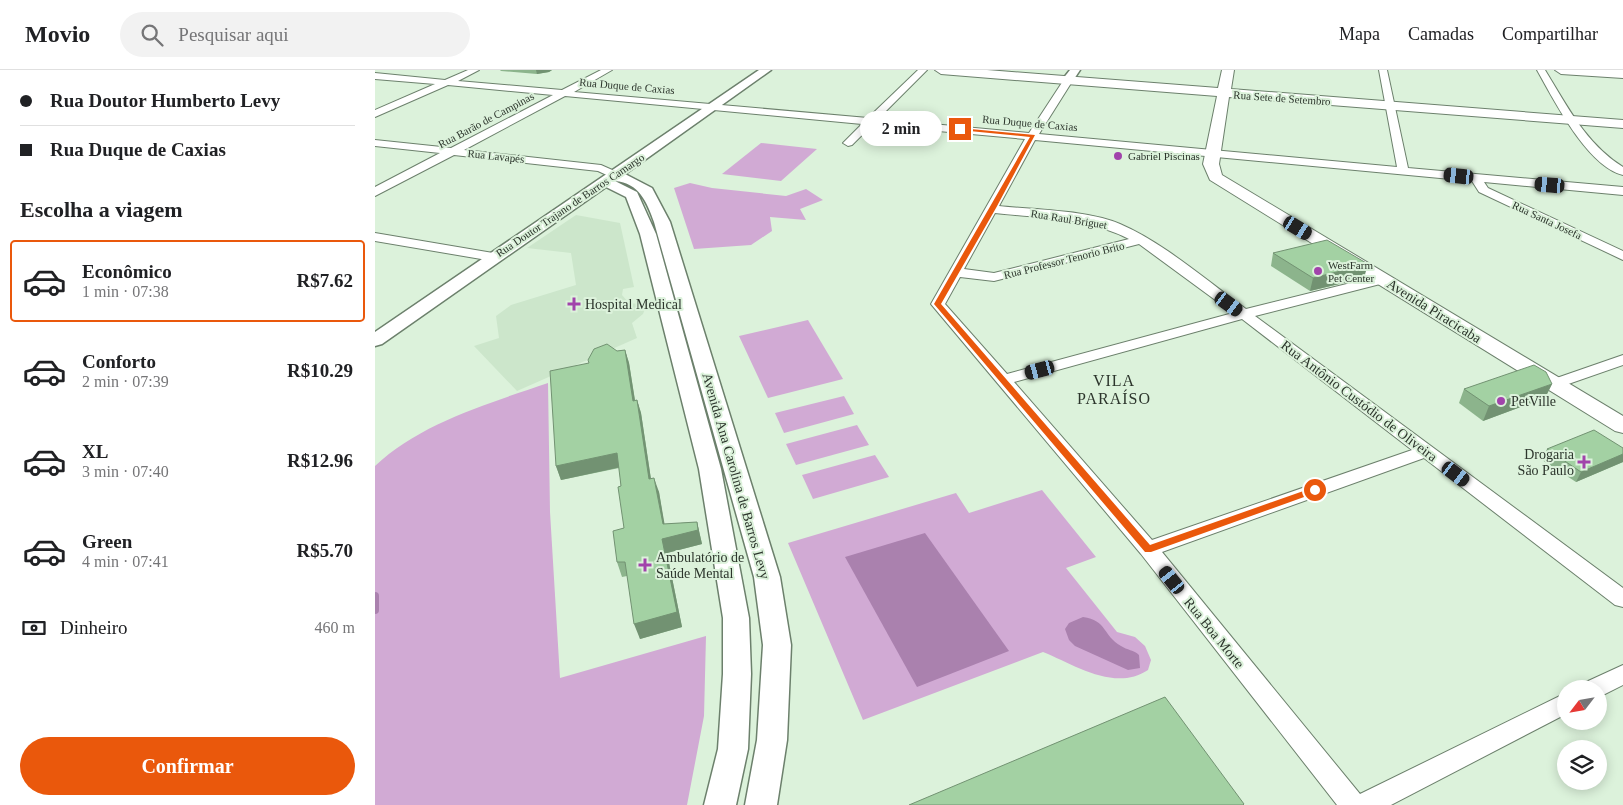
<!DOCTYPE html>
<html lang="pt">
<meta charset="utf-8">
<style>
body{margin:0;font-family:"Times New Roman",serif;background:#f2f2f2;color:#202124;height:100vh;display:flex;flex-direction:column;font-size:19px;white-space:nowrap}
*{box-sizing:border-box;margin:0}
p{font-size:16px;color:#757577}
.icon{flex:none;width:28px;height:28px;fill:none;stroke:currentColor;stroke-width:2;stroke-linecap:round;stroke-linejoin:round}
.map{position:relative;flex:1;overflow:hidden}
.side{display:flex;flex-direction:column;background:#fff;width:375px}
.side>*{flex:none}
.hud{display:grid;align-content:center;height:110px;padding:0 20px;background:#fff}
.needle{width:32px;rotate:239deg}
.fabs{position:absolute;left:1182px;top:610px;display:grid;gap:10px}
.fabs a{display:grid;place-items:center;width:50px;height:50px;border-radius:50%;background:#fff;box-shadow:0 2px 12px #0003;font-size:25px}
.end{position:absolute;width:22px;height:22px;margin:-11px;border:6px solid #ea580c;background:#fff;box-shadow:0 0 0 2px #fff}
.from{border-radius:50%}
.bubble{position:absolute;height:35px;border-radius:18px;background:#fff;box-shadow:0 2px 12px #0003;font-size:16px;font-weight:700;line-height:35px;text-align:center}
.car{position:absolute;width:15px;height:30px;margin:-15px -8px;border-radius:6px;box-shadow:0 0 4px 1px #0007;background:linear-gradient(#222 24%,#8ab4d8 0 40%,#222 0 76%,#8ab4d8 0 86%,#222 0)}
.hud b{display:flex;align-items:center;gap:18px;height:48px;font-size:19px}
.hud b+b{border-top:1px solid #e0e0e0}
.hud i{width:12px;height:12px;background:#202124}
ul{padding:0;list-style:none}
li{display:flex;align-items:center;gap:15px;height:82px;margin:0 10px 8px;padding:0 10px;border:2px solid transparent;border-radius:5px}
li div{flex:1}
li b{display:block;font-size:19px}
li em{font-style:normal;font-weight:700}
li.current{border-color:#ea580c}
li>.icon{width:45px;height:45px;stroke-width:1.5}
h2{padding:0 20px;font-size:22px;line-height:60px}
.pay{display:flex;align-items:center;gap:12px;height:55px;padding:0 20px;font-size:19px}
.pay p{margin-inline-start:auto}
.cta{display:flex;gap:10px;margin-top:auto;padding:10px 20px}
.cta a{flex:1;height:58px;border-radius:30px;background:#ea580c;color:#fff;font-size:20px;font-weight:700;line-height:58px;text-align:center}
header{display:flex;align-items:center;gap:30px;box-sizing:border-box;height:70px;padding:0 25px;background:#fff;border-bottom:1px solid #e0e0e0}
header strong{font-size:24px}
nav{display:flex;gap:28px;margin-inline-start:auto;font-size:18px}
.search{width:350px;height:45px;background:#f2f2f2;display:flex;align-items:center;gap:12px;box-sizing:border-box;padding:0 18px;border-radius:28px;color:#757577;font-size:19px}
main{display:flex;flex:1;min-height:0}
.map>svg:first-child{display:block}
</style>
<header>
<strong>Movio</strong>
<div class="search"><svg class="icon" aria-label="search" viewBox="0 0 24 24"><circle cx="10" cy="10" r="6"/><path d="M15 15l6 6"/></svg>Pesquisar aqui</div>
<nav><a>Mapa</a><a>Camadas</a><a>Compartilhar</a></nav>
</header>
<main>
<section class="side">
<div class="hud">
<b><i class="from"></i>Rua Doutor Humberto Levy</b>
<b><i></i>Rua Duque de Caxias</b>
</div>
<h2>Escolha a viagem</h2>
<ul>
<li class="current"><svg class="icon" aria-label="car" viewBox="0 0 24 24"><path d="M5 17H2v-5l4-1 3-4h7l3 4 3 1v5h-3M9 17h6M6 11h13"/><circle cx="7" cy="17" r="2"/><circle cx="17" cy="17" r="2"/></svg><div><b>Econômico</b><p>1 min · 07:38</p></div><em>R$7.62</em></li>
<li><svg class="icon" aria-label="car" viewBox="0 0 24 24"><path d="M5 17H2v-5l4-1 3-4h7l3 4 3 1v5h-3M9 17h6M6 11h13"/><circle cx="7" cy="17" r="2"/><circle cx="17" cy="17" r="2"/></svg><div><b>Conforto</b><p>2 min · 07:39</p></div><em>R$10.29</em></li>
<li><svg class="icon" aria-label="car" viewBox="0 0 24 24"><path d="M5 17H2v-5l4-1 3-4h7l3 4 3 1v5h-3M9 17h6M6 11h13"/><circle cx="7" cy="17" r="2"/><circle cx="17" cy="17" r="2"/></svg><div><b>XL</b><p>3 min · 07:40</p></div><em>R$12.96</em></li>
<li><svg class="icon" aria-label="car" viewBox="0 0 24 24"><path d="M5 17H2v-5l4-1 3-4h7l3 4 3 1v5h-3M9 17h6M6 11h13"/><circle cx="7" cy="17" r="2"/><circle cx="17" cy="17" r="2"/></svg><div><b>Green</b><p>4 min · 07:41</p></div><em>R$5.70</em></li>
</ul>
<div class="pay"><svg class="icon" aria-label="cash" viewBox="0 0 24 24"><path d="M3 7h18v10H3z"/><circle cx="12" cy="12" r="2"/></svg>Dinheiro<p>460 m</p></div>
<div class="cta"><a>Confirmar</a></div>
</section>
<div class="map">
<svg width="1248" height="735" viewBox="0 0 1248 735">
<rect width="100%" height="100%" fill="#dcf2db"/>
<path fill="#cce6cb" d="M201 145 245 153 259 217 248 219 247 225 254 233 264 234 270 239 268 244 257 253 262 268 142 321 99 276 124 268 121 246 136 235 201 215 196 183 152 178Z"/>
<g fill="#d1aad4">
<path d="M386 73 442 79 406 111 347 104Z"/>
<path d="M315 113 337 118 411 126 431 119 448 130 425 139 431 150 395 147 397 161 376 175 319 179 299 118Z"/>
<path d="M433 250 468 309 393 328 364 266Z"/>
<path d="M173 313 175 442 185 608 331 566 329 646 312 735H0V396C45 353 115 333 173 313Z"/>
<path d="M469 326 479 344 409 363 400 343Z"/>
<path d="M482 355 494 375 421 395 411 374Z"/>
<path d="M500 385 514 407 438 429 427 405Z"/>
<path d="M667 420 721 487 691 498 742 562 760 567 770 576 776 590 773 600C740 622 700 595 668 582L488 650 413 473 581 423 594 443Z"/>
</g>
<g fill="#aa81ae">
<path d="M550 463 634 581 542 617 470 487Z"/>
<path d="M708 547C732 550 728 566 746 576 752 580 759 580 764 585L765 598 753 600 700 576 694 570 690 559 694 553Z"/>
</g>
<g fill="none" stroke-linecap="round" stroke-linejoin="round">
<path stroke="#aa81ae" stroke-width="8" d="M0 526V540"/>
<defs>
<g id="minor">
<path d="M93 0H104L83 11 187 20 226 0H237L199 22 493 48 543 0H552L503 49 654 63 690 8 693 7 698 10 664 64 1022 97 1004 0H1012L1033 98 1248 117V125L1109 112 1113 118 1248 181V190L1104 122 1097 111 660 70 624 136C659 140 713 140 745 154 789 173 832 211 871 239L1008 205 1013 206 1015 209 1013 212 880 246 1248 518V537L1240 535 1049 388 787 482 985 724 1191 623V644L1016 735H962L766 484 556 234 650 69 497 55 477 75 473 76 468 73 487 54 190 26 89 80 226 95 244 103V107H236L223 101 79 85 0 126V117L65 83 0 76V70L76 78 178 25 73 15 0 47V40L60 14 0 9V3L70 10ZM620 143C666 148 713 148 754 169L619 203 589 199ZM764 174 858 243 632 304 570 234 585 207 619 211ZM867 249 1037 380 777 470 639 312Z"/>
<path d="M1162 0H1170C1192 36 1211 74 1248 97V105C1212 96 1179 30 1162 0Z"/>
<path d="M0 163 118 183 125 187 118 191 0 171Z"/>
<path d="M1248 285V295L1179 319 1171 314 1173 311Z"/>
<path d="M1248 595V615L1224 627V619H1207L1211 612Z"/>
</g>
<g id="tertiary">
<path d="M384 0H396L250 104 277 118 295 152 405 507 416 575 412 670 402 735H370L382 670 388 575 379 507 279 152C272 132 264 113 240 111L262 122 281 164 346 399 374 548 376 604 373 679 361 735H329L343 679 348 604V548L324 399 265 164 251 127 231 117 7 274 0 276V262Z"/>
<path d="M695 0H705L697 12H689L687 10Z"/>
</g>
<g id="secondary">
<path d="M560 0H612L843 18 847 0H859L856 19 1248 50V58L854 27 844 94 847 105 1248 346V363L1240 361 835 110 828 94 842 26 566 4Z"/>
<path d="M1180 0H1248V8L1186 4Z"/>
</g>
</defs>
<use href="#minor" stroke="#6c806c" stroke-width="2"/>
<use href="#tertiary" stroke="#6c806c" stroke-width="3"/>
<use href="#secondary" stroke="#6c806c" stroke-width="2"/>
<use href="#minor" fill="#fff" fill-rule="evenodd"/>
<use href="#tertiary" fill="#fff" fill-rule="evenodd"/>
<use href="#secondary" fill="#fff" fill-rule="evenodd"/>
</g>
<g fill="#8cb48c">
<path d="M125 0H177L174 2 162 4 126 1Z"/>
<path d="M898 183 989 208 935 221 896 196Z"/>
<path d="M250 280 254 293 260 330H262L266 343 276 409 284 422 289 454 322 452 327 474 292 483 307 557 265 569 252 506 247 507 242 492 249 458 246 416 244 398 186 410 181 396 214 293 242 281Z"/>
<path d="M1177 314 1170 328 1108 351 1084 333 1089 319Z"/>
<path d="M1248 378V392L1201 412 1167 390 1172 379Z"/>
</g>
<g fill="#729272">
<path d="M161 0H177L174 2 162 4Z"/>
<path d="M993 194 989 208 935 221 938 208Z"/>
<path d="M250 280 254 293 262 344 258 331Z"/>
<path d="M1177 314 1170 328 1108 351 1114 336Z"/>
<path d="M262 330 266 343 278 423 274 409Z"/>
<path d="M242 383 246 397 186 410 181 396Z"/>
<path d="M1248 384V392L1201 412 1206 402Z"/>
<path d="M279 408 284 422 292 468 322 452 327 474 292 483 307 557 265 569 259 554 287 469 288 454Z"/>
</g>
<g fill="#a3d1a3" stroke="#729272">
<path d="M952 170 993 194 938 208 898 183Z"/>
<path d="M232 274 242 281 250 280 258 331 262 330 274 409 279 408 288 454 322 452 323 460 287 469 302 542 259 554 250 492H242L238 461 249 458 243 417 246 416 242 383 181 396 175 301 214 293 213 290 219 279Z"/>
<path d="M1159 295 1171 302 1177 314 1114 336 1089 319Z"/>
<path d="M1219 360 1248 378V384L1206 402 1172 379Z"/>
<path d="M790 627 869 734 868 735H534Z"/>
</g>
<path fill="#ea580c" d="M585 58 660 65 621 138 566 234 775 475 937 418H943V422L776 482H770L559 234 655 67 584 60Z"/>
<g fill="#a143ab" stroke="#dcf2db" stroke-width="2">
<circle cx="743" cy="86" r="5"/>
<circle cx="943" cy="201" r="5"/>
<path d="M196.5 226.5h5v5h5v5h-5v5h-5v-5h-5v-5h5z"/>
<circle cx="1126" cy="331" r="5"/>
<path d="M1206.5 384.5h5v5h5v5h-5v5h-5v-5h-5v-5h5z"/>
<path d="M267.5 487.5h5v5h5v5h-5v5h-5v-5h-5v-5h5z"/>
</g>
<g text-anchor="middle" dominant-baseline="central" stroke-width="4" stroke-linejoin="round" paint-order="stroke">
<g font-size="11" fill="#2c352c" stroke="#dcf2db">
<text transform="translate(252 16) rotate(5)">Rua Duque de Caxias</text>
<text transform="translate(907 28) rotate(4)">Rua Sete de Setembro</text>
<text transform="translate(111 50) rotate(-28)">Rua Barão de Campinas</text>
<text transform="translate(655 53) rotate(5)">Rua Duque de Caxias</text>
<text transform="translate(121 86) rotate(6)">Rua Lavapés</text>
<text transform="translate(195 135) rotate(-34)">Rua Doutor Trajano de Barros Camargo</text>
<text transform="translate(694 149) rotate(9)">Rua Raul Briguet</text>
<text transform="translate(1172 150) rotate(25)">Rua Santa Josefa</text>
<text transform="translate(689 190) rotate(-14)">Rua Professor Tenorio Brito</text>
</g>
<g font-size="11" fill="#2c352c" stroke="#dcf2db" text-anchor="start">
<text x="753" y="86">Gabriel Piscinas</text>
<text x="953" y="195">WestFarm<tspan x="953" dy="13">Pet Center</tspan></text>
</g>
<g font-size="14" fill="#2c352c" stroke="#dcf2db" text-anchor="start">
<text x="210" y="234">Hospital Medical</text>
<text x="1136" y="331">PetVille</text>
<text x="1199" y="384" text-anchor="end">Drogaria<tspan x="1199" dy="16">São Paulo</tspan></text>
<text x="281" y="487">Ambulatório de<tspan x="281" dy="16">Saúde Mental</tspan></text>
</g>
<g font-size="14" fill="#2c352c" stroke="#dcf2db">
<text transform="translate(1059 241) rotate(32)">Avenida Piracicaba</text>
<text transform="translate(984 331) rotate(37)">Rua Antônio Custódio de Oliveira</text>
<text transform="translate(361 406) rotate(74)">Avenida Ana Carolina de Barros Levy</text>
<text transform="translate(839 563) rotate(51)">Rua Boa Morte</text>
</g>
<g font-size="16" letter-spacing="1" fill="#2c352c" stroke="#dcf2db">
<text x="739" y="310">VILA<tspan x="739" dy="18">PARAÍSO</tspan></text>
</g>
</g>
</svg>
<div class="fabs">
<a><svg class="needle" viewBox="-14 -14 28 28"><path d="M0-13l5 13h-10z" fill="#e53935"/><path d="M0 13l5-13h-10z" fill="#757577"/></svg></a>
<a><svg class="icon" aria-label="layers" viewBox="0 0 24 24"><path d="M12 4l9 5-9 5-9-5zM3 14l9 5 9-5"/></svg></a>
</div>
<i class="end from" style="left:940px;top:420px"></i>
<i class="end" style="left:585px;top:59px"></i>
<div class="bubble" style="left:485px;top:41px;width:82px">2 min</div>
<i class="car" style="left:1084px;top:106px;rotate:276deg"></i>
<i class="car" style="left:1175px;top:115px;rotate:275deg"></i>
<i class="car" style="left:923px;top:158px;rotate:121deg"></i>
<i class="car" style="left:854px;top:234px;rotate:126deg"></i>
<i class="car" style="left:665px;top:300px;rotate:255deg"></i>
<i class="car" style="left:1081px;top:404px;rotate:127deg"></i>
<i class="car" style="left:797px;top:510px;rotate:321deg"></i>
</div>
</main>
